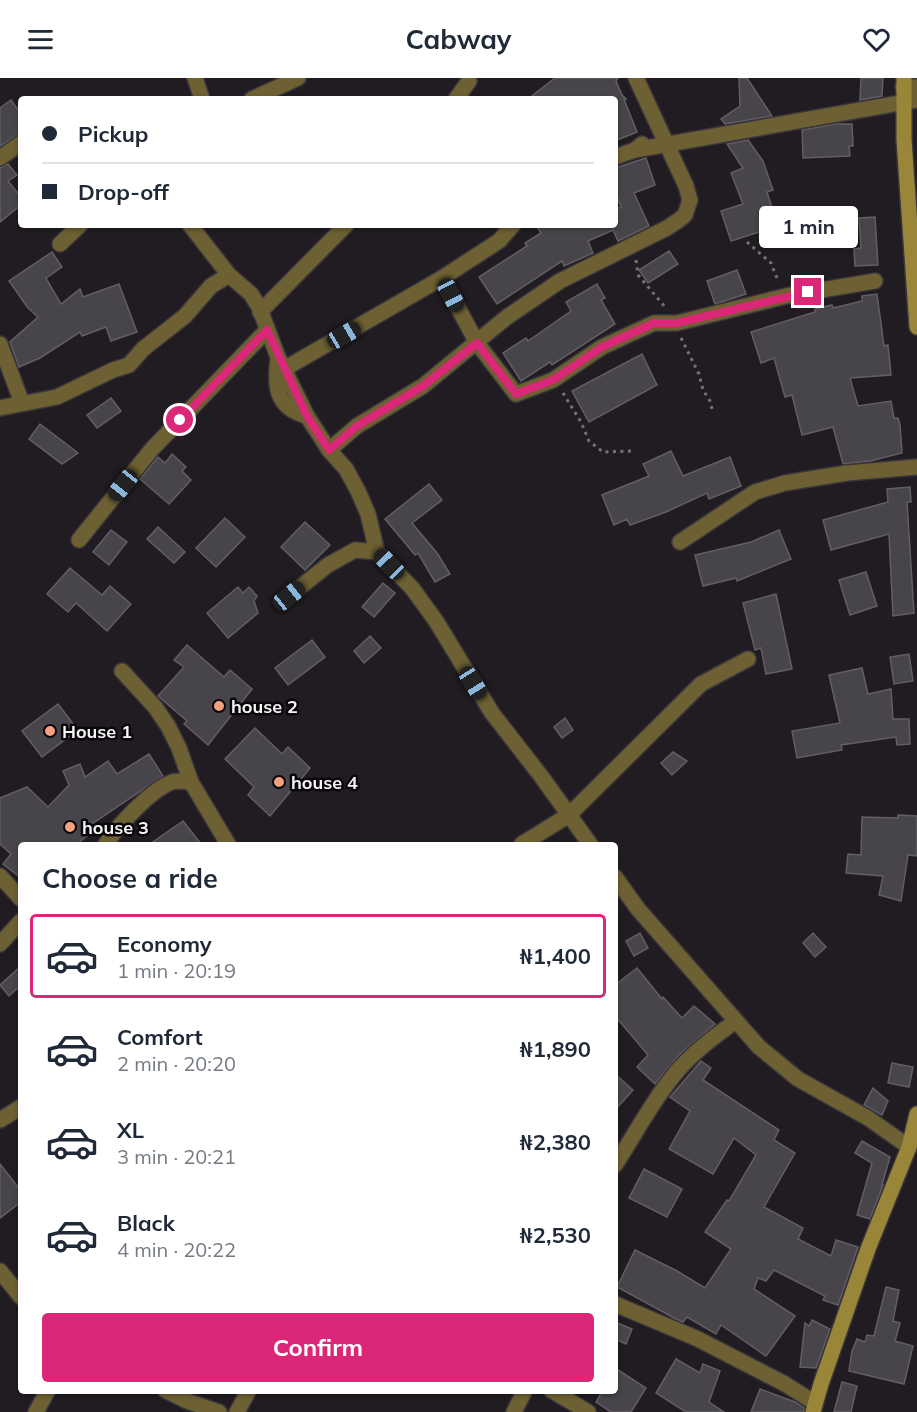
<!DOCTYPE html>
<meta charset="utf-8">
<style>
body{margin:0;font-family:Mulish,sans-serif;background:#f6f6f7;color:#1f2937;height:100vh;display:flex;flex-direction:column;font-size:22px;white-space:nowrap}
*{box-sizing:border-box;margin:0}
p{font-size:20px;color:#747a83}
.icon{flex:none;width:33px;height:33px;fill:none;stroke:currentColor;stroke-width:2;stroke-linecap:round;stroke-linejoin:round}
.map{position:relative;flex:1;overflow:hidden}
.side{position:absolute;left:18px;top:764px;width:600px;height:552px;display:flex;flex-direction:column;background:#fff;border-radius:6px;box-shadow:0 2px 4px #0004}
.side>*{flex:none}
.hud{position:absolute;left:18px;top:18px;width:600px;height:132px;border-radius:6px;box-shadow:0 2px 4px #0004;display:grid;align-content:center;height:132px;padding:0 24px;background:#fff}
.end{position:absolute;width:27px;height:27px;margin:-14px;border:8px solid #db2777;background:#fff;box-shadow:0 0 0 3px #fff}
.from{border-radius:50%}
.bubble{position:absolute;height:42px;border-radius:6px;background:#fff;box-shadow:0 2px 4px #0004;font-size:20px;font-weight:700;line-height:42px;text-align:center}
.car{position:absolute;width:18px;height:36px;margin:-18px -9px;border-radius:8px;box-shadow:0 0 4px 2px #0007;background:linear-gradient(#222 24%,#8ab4d8 0 40%,#222 0 76%,#8ab4d8 0 86%,#222 0)}
.hud b{display:flex;align-items:center;gap:21px;height:57px;font-size:22px}
.hud b+b{border-top:2px solid #e0e1e3}
.hud i{width:15px;height:15px;background:#1f2937}
ul{padding:0;list-style:none}
li{display:flex;align-items:center;gap:18px;height:84px;margin:0 12px 9px;padding:0 12px;border:3px solid transparent;border-radius:6px}
li div{flex:1}
li b{display:block;font-size:22px}
li em{font-style:normal;font-weight:700}
li.active{border-color:#db2777}
li>.icon{width:54px;height:54px;stroke-width:1.5}
h2{padding:0 24px;font-size:27px;line-height:72px}
.button{display:flex;gap:12px;margin-top:auto;padding:12px 24px}
.button a{flex:1;height:69px;border-radius:6px;background:#db2777;color:#fff;font-size:24px;font-weight:700;line-height:69px;text-align:center}
header{display:flex;justify-content:space-between;align-items:center;height:78px;padding:0 24px;background:#fff;font-size:27px;font-weight:700}
.map>svg:first-child{display:block}
</style>
<header><svg class="icon" aria-label="menu" viewBox="0 0 24 24"><path d="M4 6h16M4 12h16M4 18h16"/></svg>Cabway<svg class="icon" aria-label="heart" viewBox="0 0 24 24"><path d="M12 20l-8-8c-3-5 5-10 8-4 3-6 11-1 8 4z"/></svg></header>
<div class="map">
<svg width="917" height="1334" viewBox="0 0 917 1334">
<rect width="100%" height="100%" fill="#201c21"/>
<g fill="#47444a" stroke="#625e65" stroke-width="1.5">
<path d="M555 0H618L616 3 622 17 626 21H624L637 54 615 63V21H528Z"/>
<path d="M739 0H747L772 38 725 46 721 41 740 28Z"/>
<path d="M861 0H883L882 18 860 22Z"/>
<path d="M11 22 21 36V55L0 68V30Z"/>
<path d="M836 46H852L853 68H849L850 78 803 80 802 52Z"/>
<path d="M748 62 763 83 773 112 767 114 778 148 731 163 721 133 743 126 731 95 743 90 727 66Z"/>
<path d="M646 80 655 107 634 115 649 148 618 163 613 152 588 163 593 175 564 188 562 183 497 226 479 199 527 168 525 165 541 155 536 147H615V132L621 129 615 113V90Z"/>
<path d="M8 86 17 97 8 103 21 119V127L0 144V90Z"/>
<path d="M875 139 878 187 855 188 854 171 861 170 859 140Z"/>
<path d="M669 173 678 186 648 205 639 192Z"/>
<path d="M52 174 62 189 46 200 61 226 80 211 83 219 119 206 137 254 111 263 106 249 82 258 80 254 40 280 19 289 10 264 38 239 28 230 9 203Z"/>
<path d="M737 192 746 216 715 226 707 203Z"/>
<path d="M597 206 605 220 601 222 615 246 552 287 550 284 521 303 503 275 526 260 528 263 571 233 566 224Z"/>
<path d="M877 216 884 268 888 267 891 297 850 300 858 328 891 323 894 340H898L900 347 902 375 870 383 843 386 833 349 802 357 792 317 785 319 774 280 761 285 751 254 815 234V231L832 227 833 230 862 223V218Z"/>
<path d="M642 276 657 307 589 344 572 313Z"/>
<path d="M111 320 121 333 97 350 87 337Z"/>
<path d="M40 346 78 375 62 386 29 361Z"/>
<path d="M671 373 683 398 730 379 741 408 709 421 707 415 666 434 630 447 627 441 614 447 602 417 649 398 643 386Z"/>
<path d="M172 376 186 389 182 393 191 402 169 426 140 401 158 379 165 385Z"/>
<path d="M429 406 442 422 412 445 437 475 450 496 435 504 418 475 415 477 385 441Z"/>
<path d="M910 409 911 424H907L914 535 893 538 889 456 831 472 823 442 888 424 887 411Z"/>
<path d="M225 440 245 459 216 489 196 470Z"/>
<path d="M305 444 330 467 305 492 281 469Z"/>
<path d="M158 449 185 474 174 485 147 461Z"/>
<path d="M111 452 127 464 109 487 93 474Z"/>
<path d="M779 452 791 481 737 503 736 500 703 508 695 477 751 464Z"/>
<path d="M70 490 102 517 110 508 131 526 107 553 76 525 68 534 47 516Z"/>
<path d="M866 494 877 528 850 537 839 502Z"/>
<path d="M383 505 395 515 374 539 362 529Z"/>
<path d="M238 509 243 515 249 509 257 518 254 523 258 535 228 560 207 535Z"/>
<path d="M776 516 792 591 766 596 761 570 755 572 743 525Z"/>
<path d="M370 558 381 570 364 585 354 573Z"/>
<path d="M312 562 325 579 288 607 275 590Z"/>
<path d="M187 567 224 599 230 592 252 611 208 667 184 646 187 643 158 618 184 589 174 582Z"/>
<path d="M909 576 913 603 894 606 890 579Z"/>
<path d="M862 590 868 616 891 611 893 641H909L910 666 897 667 896 659 841 667 842 672 797 680 792 653 840 645 829 597Z"/>
<path d="M58 626 78 652 42 679 22 653Z"/>
<path d="M565 640 573 652 562 660 554 649Z"/>
<path d="M255 650 282 676 288 669 310 690 270 738 248 717 254 709 225 681Z"/>
<path d="M673 674 687 683 672 697 661 685Z"/>
<path d="M149 676 163 698 89 748 93 753 77 766H21V800L3 786 11 776 0 766V720L27 709 48 729 69 707 63 693 80 686 85 699 108 683 117 696Z"/>
<path d="M898 737 917 738V778L908 777 901 823 879 817 883 798 846 795 848 776 861 777 862 739 898 740Z"/>
<path d="M183 743 201 766H150Z"/>
<path d="M640 855 648 870 634 878 626 863Z"/>
<path d="M813 855 826 869 815 879 803 865Z"/>
<path d="M21 888V907L9 918 0 907Z"/>
<path d="M637 890 662 921 663 919 682 940 694 928 715 946 679 977 655 1006 637 989 648 977 615 938V907Z"/>
<path d="M701 983 711 990 703 1002 779 1052 774 1062 795 1075 764 1129 803 1150 798 1161 831 1178 836 1162 858 1169 838 1227 823 1222 825 1218 774 1192 766 1203 758 1200 754 1211 795 1238 766 1278 721 1247 716 1256 687 1239 683 1244 676 1241 617 1209 635 1172 677 1193 705 1210 731 1171 705 1154 727 1122 729 1123 756 1077 734 1060 713 1096 669 1071 690 1033 670 1019Z"/>
<path d="M892 985 913 989 909 1009 888 1005Z"/>
<path d="M615 996 633 1012 615 1032Z"/>
<path d="M873 1010 888 1023 882 1037 864 1027Z"/>
<path d="M862 1063 890 1079 882 1107H883L870 1141 857 1137 872 1085 855 1075Z"/>
<path d="M0 1086 21 1113V1124L0 1140Z"/>
<path d="M644 1091 682 1111 667 1139 629 1120Z"/>
<path d="M886 1209 899 1212 893 1243 900 1245 895 1263 913 1268 904 1306 849 1293 852 1273 857 1261 865 1264 867 1257 874 1258Z"/>
<path d="M812 1242 830 1251 816 1290 800 1289 805 1245 809 1248Z"/>
<path d="M615 1244 632 1251 626 1266 615 1261Z"/>
<path d="M676 1281 700 1295 703 1286 720 1293 709 1324 724 1334H686L656 1315Z"/>
<path d="M615 1290 646 1310 631 1334H611L596 1324 603 1312H615Z"/>
<path d="M842 1304 857 1308 851 1334H834Z"/>
<path d="M760 1311 795 1324 804 1330V1334H751Z"/>
</g>
<g fill="none" stroke-linecap="round" stroke-linejoin="round">
<defs>
<g id="street">
<path d="M195 0 202 21"/>
<path d="M903 9H917"/>
<path d="M252 21 298 0"/>
<path d="M456 21 469 3"/>
<path d="M635 72 917 22"/>
<path d="M615 79 635 72 642 66"/>
<path d="M0 80 21 65"/>
<path d="M190 147 229 197 251 216 259 229 278 279 307 338 329 372 346 391 358 413 368 436 377 474 412 510 436 543 492 635 541 698 590 766"/>
<path d="M60 166 80 147"/>
<path d="M442 200 477 265 516 316 553 302 602 269 654 245H677L786 218 875 203"/>
<path d="M260 234 346 147"/>
<path d="M0 266 22 325"/>
<path d="M278 282C274 310 277 330 307 338"/>
<path d="M284 291 442 200 499 163 513 147"/>
<path d="M0 330 57 319 113 292 129 287 143 271 185 238 211 208 229 197"/>
<path d="M329 372 357 348 423 308 507 239 560 203 667 150 679 142 685 137 690 122 686 108 636 0"/>
<path d="M79 462 152 371 267 252"/>
<path d="M680 464 755 414 785 405 847 395 917 389"/>
<path d="M289 518 328 487 355 472 377 474"/>
<path d="M122 593 155 629 168 648 179 670 191 704 228 766"/>
<path d="M106 766C117 748 152 711 172 704 178 702 185 704 191 704"/>
<path d="M522 766 569 737 701 606 748 581"/>
<path d="M0 798 21 821"/>
<path d="M615 799 638 831 759 969 798 1001 868 1040 909 1069"/>
<path d="M0 866 21 843"/>
<path d="M0 1042 21 1029"/>
<path d="M615 1087C636 1055 654 1020 679 991 696 972 715 958 736 943"/>
<path d="M0 1193 21 1219"/>
<path d="M615 1226 698 1261 785 1306 815 1325"/>
<path d="M165 1312 187 1323 219 1334"/>
<path d="M551 1312 588 1334"/>
<path d="M36 1334 48 1312"/>
<path d="M237 1334 249 1312"/>
<path d="M514 1334 525 1312"/>
</g>
<g id="secondary">
<path d="M904 0V62L917 249"/>
<path d="M813 1334 821 1306 868 1171 909 1069 917 1036"/>
</g>
</defs>
<use href="#street" stroke="#3a363b" stroke-width="18"/>
<use href="#secondary" stroke="#3a363b" stroke-width="18"/>
<g stroke="#767277" stroke-width="3" stroke-dasharray="3 4.5" stroke-linecap="butt">
<path d="M747 164 771 185 778 203"/>
<path d="M636 182 638 197 665 229"/>
<path d="M681 260 699 296 703 312 710 323 713 335"/>
<path d="M563 315 581 344 589 363 603 374 633 373"/>
</g>
<use href="#street" stroke="#6d6032" stroke-width="15"/>
<use href="#secondary" stroke="#9a8638" stroke-width="15"/>
</g>
<g fill="none" stroke-linecap="round" stroke-linejoin="round">
<path stroke="#db2777" stroke-width="8" d="M180 342 267 252 307 338 329 372 357 348 423 308 477 265 516 316 553 302 602 269 654 245H677L808 214"/>
</g>
<g fill="#f2a080" stroke="#090709" stroke-width="2">
<circle cx="219" cy="628" r="6"/>
<circle cx="50" cy="653" r="6"/>
<circle cx="279" cy="704" r="6"/>
<circle cx="70" cy="749" r="6"/>
</g>
<g text-anchor="middle" dominant-baseline="central" stroke-width="5" stroke-linejoin="round" paint-order="stroke">
<g font-size="18" font-weight="bold" fill="#f6f3f7" stroke="#090709" text-anchor="start">
<text x="231" y="628">house 2</text>
<text x="62" y="653">House 1</text>
<text x="291" y="704">house 4</text>
<text x="82" y="749">house 3</text>
</g>
</g>
</svg>
<i class="end from" style="left:180px;top:342px"></i>
<i class="end" style="left:808px;top:214px"></i>
<div class="bubble" style="left:759px;top:128px;width:99px">1 min</div>
<i class="car" style="left:451px;top:217px;rotate:152deg"></i>
<i class="car" style="left:344px;top:257px;rotate:60deg"></i>
<i class="car" style="left:123px;top:407px;rotate:219deg"></i>
<i class="car" style="left:389px;top:486px;rotate:316deg"></i>
<i class="car" style="left:289px;top:518px;rotate:51deg"></i>
<i class="car" style="left:473px;top:605px;rotate:148deg"></i>
<div class="hud">
<b><i class="from"></i>Pickup</b>
<b><i></i>Drop-off</b>
</div>
<section class="side">
<h2>Choose a ride</h2>
<ul>
<li class="active"><svg class="icon" aria-label="car" viewBox="0 0 24 24"><path d="M5 17H2v-5l4-1 3-4h7l3 4 3 1v5h-3M9 17h6M6 11h13"/><circle cx="7" cy="17" r="2"/><circle cx="17" cy="17" r="2"/></svg><div><b>Economy</b><p>1 min · 20:19</p></div><em>₦1,400</em></li>
<li><svg class="icon" aria-label="car" viewBox="0 0 24 24"><path d="M5 17H2v-5l4-1 3-4h7l3 4 3 1v5h-3M9 17h6M6 11h13"/><circle cx="7" cy="17" r="2"/><circle cx="17" cy="17" r="2"/></svg><div><b>Comfort</b><p>2 min · 20:20</p></div><em>₦1,890</em></li>
<li><svg class="icon" aria-label="car" viewBox="0 0 24 24"><path d="M5 17H2v-5l4-1 3-4h7l3 4 3 1v5h-3M9 17h6M6 11h13"/><circle cx="7" cy="17" r="2"/><circle cx="17" cy="17" r="2"/></svg><div><b>XL</b><p>3 min · 20:21</p></div><em>₦2,380</em></li>
<li><svg class="icon" aria-label="car" viewBox="0 0 24 24"><path d="M5 17H2v-5l4-1 3-4h7l3 4 3 1v5h-3M9 17h6M6 11h13"/><circle cx="7" cy="17" r="2"/><circle cx="17" cy="17" r="2"/></svg><div><b>Black</b><p>4 min · 20:22</p></div><em>₦2,530</em></li>
</ul>
<div class="button"><a>Confirm</a></div>
</section>
</div>
